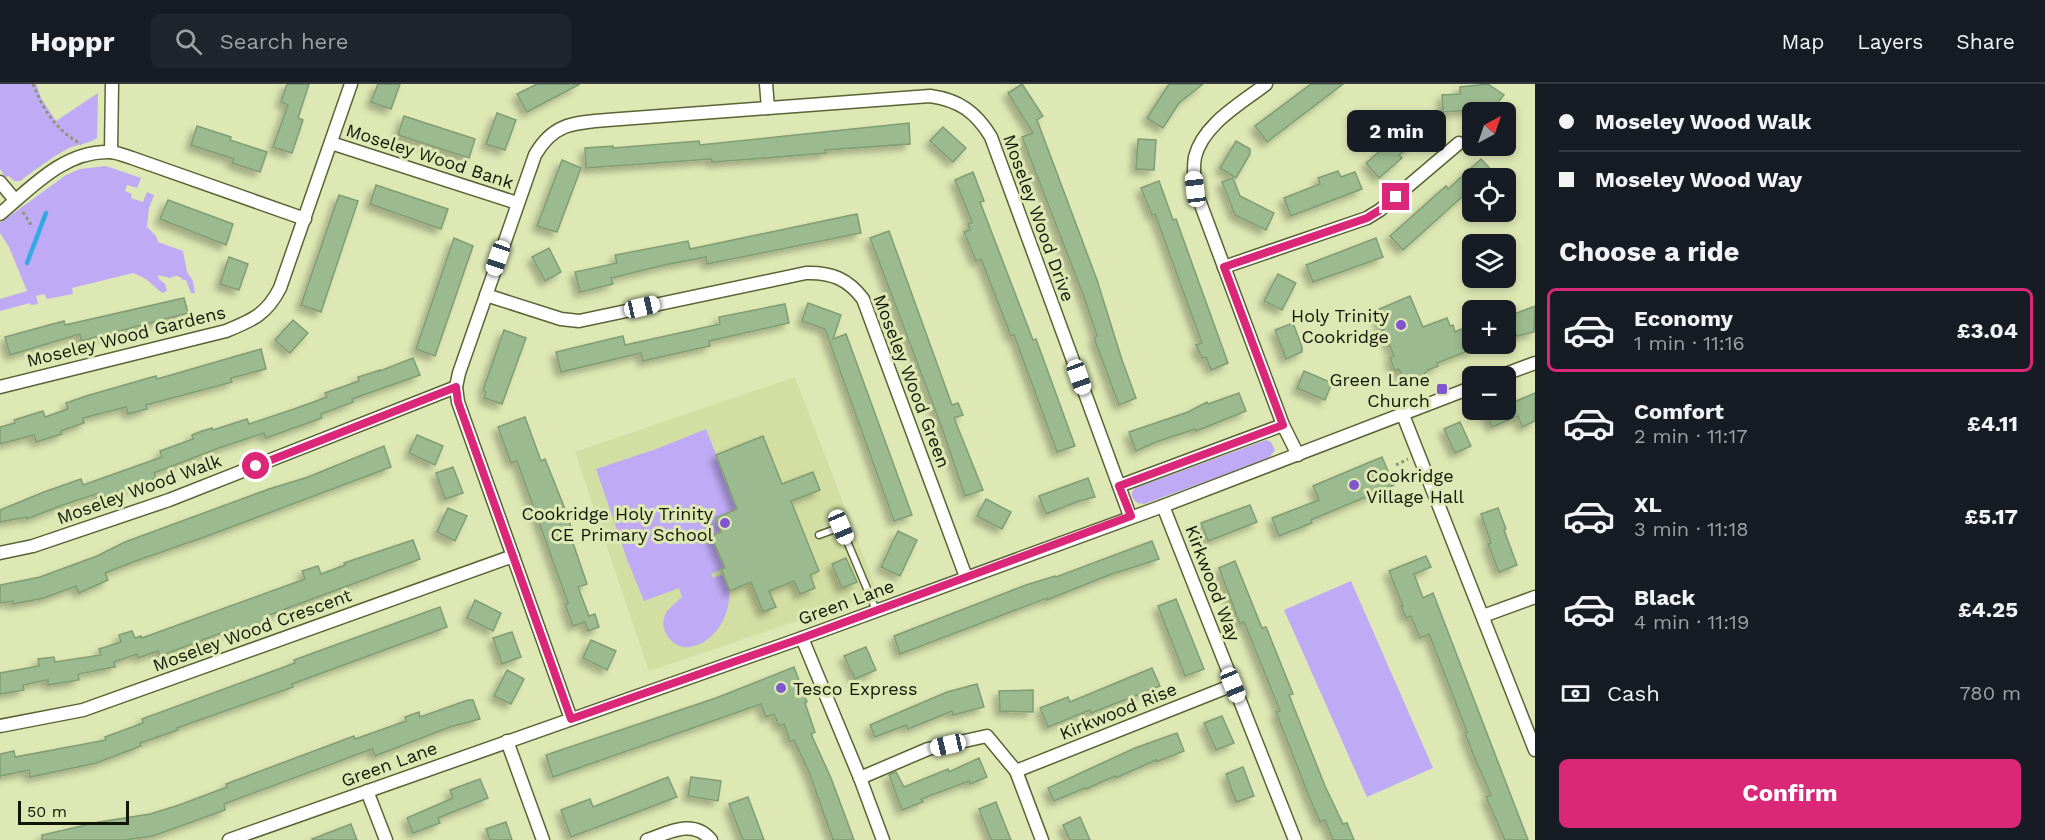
<!DOCTYPE html>
<meta charset="utf-8">
<style>
body{margin:0;font-family:"Work Sans",sans-serif;background:#20242c;color:#f1f3f6;height:100vh;display:flex;flex-direction:column;font-size:22px;white-space:nowrap}
*{box-sizing:border-box;margin:0}
p{font-size:20px;color:#9ea1a6}
.icon{flex:none;width:33px;height:33px;fill:none;stroke:currentColor;stroke-width:2;stroke-linecap:round;stroke-linejoin:round}
.map{position:relative;flex:1;overflow:hidden}
.sheet{display:flex;flex-direction:column;background:#171b24;width:510px}
.sheet>*{flex:none}
.guide{display:grid;align-content:center;height:132px;padding:0 24px;background:#171b24}
.needle{width:39px;rotate:40deg}
.controls{position:absolute;left:1462px;top:18px;display:grid;gap:12px}
.controls a{display:grid;place-items:center;width:54px;height:54px;border-radius:9px;background:#171b24;box-shadow:0 3px 9px #0003;font-size:30px}
.scale{position:absolute;left:18px;bottom:15px;width:111px;box-sizing:border-box;padding-left:6px;border:3px solid #131604;border-top:0;font-size:16px;line-height:21px;white-space:nowrap;color:#131604;-webkit-text-stroke:4px #dee8b4;paint-order:stroke}
.end{position:absolute;width:27px;height:27px;margin:-14px;border:8px solid #db2777;background:#fff;box-shadow:0 0 0 3px #fff}
.from{border-radius:50%}
.bubble{position:absolute;height:42px;border-radius:9px;background:#171b24;box-shadow:0 3px 9px #0003;font-size:20px;font-weight:700;line-height:42px;text-align:center}
.car{position:absolute;width:18px;height:36px;margin:-18px -9px;border-radius:8px;box-shadow:0 0 4px 2px #0007;background:linear-gradient(#fff 24%,#345 0 40%,#fff 0 76%,#345 0 86%,#fff 0)}
.guide b{display:flex;align-items:center;gap:21px;height:57px;font-size:22px}
.guide b+b{border-top:2px solid #363941}
.guide i{width:15px;height:15px;background:#f1f3f6}
ul{padding:0;list-style:none}
li{display:flex;align-items:center;gap:18px;height:84px;margin:0 12px 9px;padding:0 12px;border:3px solid transparent;border-radius:9px}
li div{flex:1}
li b{display:block;font-size:22px}
li em{font-style:normal;font-weight:700}
li.selected{border-color:#db2777}
li>.icon{width:54px;height:54px;stroke-width:1.5}
h2{padding:0 24px;font-size:27px;line-height:72px}
.pay{display:flex;align-items:center;gap:15px;height:66px;padding:0 24px;font-size:22px}
.pay p{margin-inline-start:auto}
.button{display:flex;gap:12px;margin-top:auto;padding:12px 24px}
.button a{flex:1;height:69px;border-radius:9px;background:#db2777;color:#fff;font-size:24px;font-weight:700;line-height:69px;text-align:center}
header{display:flex;align-items:center;gap:36px;box-sizing:border-box;height:84px;padding:0 30px;background:#171b24;border-bottom:2px solid #363941}
header strong{font-size:28px}
nav{display:flex;gap:33px;margin-inline-start:auto;font-size:21px}
.search{width:420px;height:54px;background:#20242c;display:flex;align-items:center;gap:15px;box-sizing:border-box;padding:0 21px;border-radius:9px;color:#9ea1a6;font-size:22px}
main{display:flex;flex:1;min-height:0}
.map>svg:first-child{display:block}
</style>
<header>
<strong>Hoppr</strong>
<div class="search"><svg class="icon" aria-label="search" viewBox="0 0 24 24"><circle cx="10" cy="10" r="6"/><path d="M15 15l6 6"/></svg>Search here</div>
<nav><a>Map</a><a>Layers</a><a>Share</a></nav>
</header>
<main>
<div class="map">
<svg width="1535" height="756" viewBox="0 0 1535 756">
<defs>
<filter id="shadow"><feDropShadow dx="-5" dy="5" stdDeviation="3" flood-color="#0004"/></filter>
</defs>
<rect width="100%" height="100%" fill="#dee8b4"/>
<path fill="#d3dea2" d="M795 293 878 510 649 587 575 368Z"/>
<g fill="#bfaaf5">
<path d="M0 0H36L41 14 56 37 98 9 97 54C89 60 78 60 69 64 52 73 36 85 20 97H14L9 92 5 93 0 85Z"/>
<path d="M106 82 141 94 137 104 127 101 125 107 132 110 131 114 143 118 147 108 154 111 149 124 147 143 156 152 158 158 183 167 187 188 193 197 195 209H191L186 196H183C179 191 176 191 170 194L158 191 159 195 165 200 167 207 162 209 146 195 133 189 72 204 73 210 47 215 44 210 36 212 38 220 31 221 30 219 0 227V215L27 207 9 163 0 149V139L66 91 80 85Z"/>
<path d="M706 345 730 406 743 423 716 434 737 479 711 490 713 494 723 490C725 495 729 502 729 507 731 531 715 559 690 563 675 566 660 549 664 534 666 525 676 519 682 513L679 504 644 517 628 478 596 385 659 364Z"/>
<path d="M1266 356 1271 358 1275 366 1268 375 1144 420 1137 419 1132 413V408L1135 404Z"/>
<path d="M1351 497 1433 684 1367 713 1284 526Z"/>
</g>
<g fill="none" stroke-linecap="round" stroke-linejoin="round">
<path stroke="#36a8e3" stroke-width="4.5" d="M27 179 46 129"/>
</g>
<g fill="#9cba8f" stroke="#809d73" stroke-width="1.5" filter="url(#shadow)">
<path d="M287 0H309L298 34 303 36 292 69 273 63 288 21 281 18Z"/>
<path d="M378 0H400L391 25 371 18Z"/>
<path d="M537 0H580L527 28 517 10Z"/>
<path d="M1022 0 1043 32 1037 36 1097 196 1122 276 1136 314 1119 321 1094 254 1097 252 1084 213 1022 53 1033 49 1008 9Z"/>
<path d="M1169 0H1203L1179 19 1163 44 1147 34Z"/>
<path d="M1311 0H1343L1267 58 1255 42Z"/>
<path d="M1488 0 1504 11 1498 18 1501 28H1488L1487 25 1443 28 1442 11 1460 10V3Z"/>
<path d="M1421 28 1433 43 1399 71 1402 74 1379 94 1366 79 1400 50 1398 48Z"/>
<path d="M497 29 516 36 505 66 486 60Z"/>
<path d="M404 32 475 55 469 74 398 51Z"/>
<path d="M909 39 910 60 825 66 826 69 753 75 712 78 711 75 586 84 585 64 613 62V64L699 57 700 61Z"/>
<path d="M197 42 231 53 230 56 267 68 260 88 232 79 234 75 191 61Z"/>
<path d="M943 43 966 64 953 78 930 57Z"/>
<path d="M1138 55 1156 56 1154 86 1136 85Z"/>
<path d="M1236 57 1250 65V70L1236 94 1220 84Z"/>
<path d="M1481 75 1494 89 1488 94H1473V103L1403 166 1390 152 1446 102 1448 105Z"/>
<path d="M562 76 581 84 557 148 537 142Z"/>
<path d="M1338 87 1341 93 1355 88 1362 105 1291 132 1284 114 1320 100 1318 94Z"/>
<path d="M973 88 984 117 980 118 1033 256 1036 255 1075 362 1057 368 1014 251 1011 252 981 175 976 177 964 148 970 146 968 140 972 138 955 96Z"/>
<path d="M1233 94 1240 112 1274 129 1266 146 1235 131 1222 98Z"/>
<path d="M1159 97 1173 136 1176 135 1228 279 1211 286 1206 273 1202 274 1196 261 1202 259 1155 130 1152 131 1141 104Z"/>
<path d="M376 101 448 125 441 145 370 120Z"/>
<path d="M339 111 358 117 321 228 301 221Z"/>
<path d="M168 116 233 140 226 161 160 135Z"/>
<path d="M857 130 861 149 707 180 706 173 664 181 611 194 613 200 580 208 575 188 617 179 615 171 688 157 690 165Z"/>
<path d="M889 147 952 321 958 319 963 331 954 334 983 406 965 412 943 347 870 154Z"/>
<path d="M454 154 473 162 435 272 416 265Z"/>
<path d="M1376 154 1383 173 1313 198 1306 181Z"/>
<path d="M549 164 561 188 545 197 532 173Z"/>
<path d="M229 173 248 180 239 206 220 200Z"/>
<path d="M1278 190 1296 199 1282 226 1264 217Z"/>
<path d="M1410 212 1423 243 1447 234 1450 242 1453 241 1455 248 1473 240V265L1437 279 1438 282 1428 286 1421 293 1410 292 1403 296 1399 285 1395 287 1390 274 1394 272 1375 227Z"/>
<path d="M184 214 188 229 81 257 80 250 10 271 5 253 64 237 65 241Z"/>
<path d="M808 219 841 231 833 255 846 250 912 431 894 437 825 245 802 237Z"/>
<path d="M785 220 789 239 709 257 710 262 656 274 643 277 641 269 561 288 556 268 623 252 625 261 720 240 719 233Z"/>
<path d="M1535 222 1534 248 1517 252 1509 232Z"/>
<path d="M293 236 308 249 290 269 275 256Z"/>
<path d="M1293 239 1302 263V268L1286 275 1275 246Z"/>
<path d="M504 246 526 254 502 320 484 314 486 308 483 306Z"/>
<path d="M261 265 266 285 231 294 232 298 146 321 147 325 128 330 126 323 83 334 84 339 61 347 62 350 36 358 34 351 0 360V343L15 339 14 336 43 327 45 333 68 325 66 319 86 312 156 292 157 295Z"/>
<path d="M413 274 420 291 352 315 353 318 321 330 322 334 266 354 264 349 219 364 154 389 156 394 101 414 99 409 60 422 27 435 26 433 0 438V426L44 408 81 395 83 401 162 373 160 367 193 355 192 351 202 347 212 344 213 346 247 335 249 340 294 325 327 313 325 309 359 297 358 293 380 286V287Z"/>
<path d="M1304 287 1332 299 1325 316 1297 304Z"/>
<path d="M1239 309 1246 327 1196 347 1195 345 1156 358 1136 367 1129 348 1188 328 1207 318 1208 320Z"/>
<path d="M1535 309V337L1522 343 1518 332 1492 343 1485 326H1515L1512 319Z"/>
<path d="M525 333 541 377 545 375 569 435 573 453H571L587 500 578 503 589 532 595 530 599 543 588 547 585 538 573 542 565 520 568 519 517 377 511 379 498 343Z"/>
<path d="M1460 338 1471 362 1455 369 1444 345Z"/>
<path d="M417 351 443 362 435 381 409 369Z"/>
<path d="M763 352 782 400 813 388 820 406 791 417 819 487 810 491 815 504 800 510 794 497 769 507 776 523 763 528 751 498 730 507 721 485 725 484 711 452 721 448 716 434 737 425 716 371Z"/>
<path d="M384 362 391 383 210 451 133 478 105 489 108 496 79 509 76 502 44 514 13 520V517L0 519V501L40 493 97 472 125 458 269 405 308 393Z"/>
<path d="M1382 373 1394 401 1311 436 1312 439 1279 452 1272 434 1319 416 1313 402Z"/>
<path d="M453 383 463 409 445 415 436 389Z"/>
<path d="M1088 394 1095 413 1079 417 1046 430 1039 412Z"/>
<path d="M986 415 1011 428 1002 445 977 432Z"/>
<path d="M1250 421 1257 438 1208 457 1201 439Z"/>
<path d="M448 424 467 432 455 457 437 448Z"/>
<path d="M1498 424 1506 445 1504 446 1517 481 1499 488 1488 460 1491 459 1481 430Z"/>
<path d="M898 447 917 456 900 492 881 483Z"/>
<path d="M413 456 420 475 264 533 266 537 238 547 237 543 160 572 158 567 138 574 137 570 114 578 115 583 78 590 79 596 48 601V596L36 598 23 601 24 606 0 610V589L39 582 38 575 54 573 55 578 101 571 99 565 121 558 119 551 132 547 135 554 141 552 142 554 305 495 302 487 318 482 321 490 345 481 344 479Z"/>
<path d="M1152 457 1159 475 1109 491 1047 516V514L900 570 894 552 1026 501 1055 492 1056 493Z"/>
<path d="M1426 472 1431 483 1414 490 1423 514 1433 509 1528 756H1505L1486 713 1491 711 1473 670 1465 649 1467 648 1429 550 1420 554 1411 532 1406 534 1401 522H1403L1389 487Z"/>
<path d="M846 474 857 498 842 504 832 480Z"/>
<path d="M1235 477 1262 544 1266 543 1293 610 1289 611 1325 702 1343 740 1347 739 1354 756H1333L1325 736 1320 738 1308 710 1276 628 1280 627 1244 538 1240 540 1219 484Z"/>
<path d="M1176 515 1204 585 1185 592 1158 522Z"/>
<path d="M475 516 501 529 493 547 467 534Z"/>
<path d="M440 523 447 543 292 600 293 603 177 644 178 646 140 659 141 662 96 679 59 687 30 693 29 686 0 692V670L14 667 15 673 106 656 105 653 143 639 142 635 295 579 294 576Z"/>
<path d="M512 548 521 573 502 580 493 554Z"/>
<path d="M591 556 616 567 607 586 583 574Z"/>
<path d="M866 563 876 586 855 595 844 572Z"/>
<path d="M794 583 807 618 805 619 815 648 811 650 831 694 854 756H833L809 688 794 656 790 658 784 640 779 642 774 630 766 633 761 620 553 693 546 671 716 614Z"/>
<path d="M1152 584 1160 602 1091 629 1090 626 1048 643 1040 624 1068 613 1070 618Z"/>
<path d="M507 586 524 595 511 620 494 612Z"/>
<path d="M977 600 984 623 953 631 952 627 908 645 906 641 875 653 870 641 947 608Z"/>
<path d="M1033 606V628L1000 627 999 607Z"/>
<path d="M468 616H473L480 635 450 643 375 672 372 665 224 720 225 726 153 752 125 756H42V751L99 738 150 730 179 721 227 703 226 700 354 652 355 655 406 637 405 633 419 628 420 633Z"/>
<path d="M1222 632 1234 659 1216 666 1204 639Z"/>
<path d="M1177 649 1184 667 1156 678V676L1116 694 1115 692 1086 705 1085 704 1054 717 1048 704 1135 664Z"/>
<path d="M979 674 987 693 970 700 969 697 921 715 923 718 902 726 889 691 896 688 904 703 948 685 949 688Z"/>
<path d="M1243 683 1254 712 1236 718 1226 690Z"/>
<path d="M668 693 677 713 571 753 561 726 590 715 593 723Z"/>
<path d="M691 693 721 697 718 717 688 712Z"/>
<path d="M480 695 488 714 438 734 440 739 413 749 407 734 453 714 450 706Z"/>
<path d="M748 713 764 756H743L729 720Z"/>
<path d="M996 718 1001 731 1011 756H991L984 738 979 725Z"/>
<path d="M1080 733 1090 756H1070L1063 741Z"/>
<path d="M506 738 512 756H490L486 745Z"/>
<path d="M351 740 357 756H312V755Z"/>
</g>
<g fill="none" stroke-linecap="round" stroke-linejoin="round">
<defs>
<path id="service" d="M819 451 841 443 876 526"/>
<g id="minor">
<path d="M766 0 768 24"/>
<path d="M1266 0C1242 19 1203 40 1195 73 1193 84 1194 94 1195 105L1283 341 1298 371"/>
<path d="M331 59 517 119"/>
<path d="M111 68 112 0"/>
<path d="M0 98 15 116"/>
<path d="M0 130C32 103 64 67 109 68 117 68 125 72 132 74L305 135"/>
<path d="M1224 183 1367 134 1380 126 1459 59"/>
<path d="M486 211 561 235 579 237 806 189C831 188 848 195 863 215L966 493"/>
<path d="M1500 292 1535 279"/>
<path d="M0 303 226 247C253 236 267 230 280 204L351 0"/>
<path d="M1403 331 1535 666"/>
<path d="M1119 402 1283 341"/>
<path d="M1163 422 1295 756"/>
<path d="M0 469 33 462 169 416 456 303"/>
<path d="M1483 532 1535 513"/>
<path d="M802 554 860 694 883 756"/>
<path d="M571 635 458 318 456 303 459 289 535 71C553 39 574 39 607 36L930 12C959 16 976 28 991 53L1130 432"/>
<path d="M0 642 83 626 513 472"/>
<path d="M507 657 543 756"/>
<path d="M1016 687 1233 601"/>
<path d="M860 694 928 665 987 652 1016 687 1042 756"/>
<path d="M367 707 386 756"/>
<path d="M229 756 802 554 1163 422 1473 303"/>
<path d="M647 756C668 749 693 734 711 756"/>
</g>
</defs>
<use href="#service" stroke="#5c6334" stroke-width="9"/>
<use href="#minor" stroke="#5c6334" stroke-width="15"/>
<g stroke="#8f966f" stroke-width="3" stroke-dasharray="3 3" stroke-linecap="butt">
<path d="M33 0C43 26 56 46 81 60"/>
<path d="M23 128 31 141"/>
<path d="M1396 381 1408 375"/>
</g>
<use href="#service" stroke="#fff" stroke-width="6"/>
<use href="#minor" stroke="#fff" stroke-width="12"/>
</g>
<g fill="none" stroke-linecap="round" stroke-linejoin="round">
<path stroke="#db2777" stroke-width="8" d="M256 382 456 303 458 318 571 635 802 554 1131 432 1119 402 1283 341 1224 183 1367 134 1380 126 1396 113"/>
</g>
<g fill="#8055cf" stroke="#dee8b4" stroke-width="2">
<circle cx="1401" cy="241" r="6"/>
<rect x="1436" y="299" width="12" height="12" rx="3"/>
<circle cx="1354" cy="401" r="6"/>
<circle cx="725" cy="439" r="6"/>
<circle cx="781" cy="604" r="6"/>
</g>
<g text-anchor="middle" dominant-baseline="central" stroke-width="6" stroke-linejoin="round" paint-order="stroke">
<g font-size="18" fill="#131604" stroke="#dee8b4">
<text transform="translate(430 72) rotate(18)">Moseley Wood Bank</text>
<text transform="translate(1039 134) rotate(70)">Moseley Wood Drive</text>
<text transform="translate(126 252) rotate(-14)">Moseley Wood Gardens</text>
<text transform="translate(912 297) rotate(69)">Moseley Wood Green</text>
<text transform="translate(139 405) rotate(-20)">Moseley Wood Walk</text>
<text transform="translate(1213 499) rotate(69)">Kirkwood Way</text>
<text transform="translate(846 518) rotate(-20)">Green Lane</text>
<text transform="translate(252 546) rotate(-20)">Moseley Wood Crescent</text>
<text transform="translate(1118 627) rotate(-22)">Kirkwood Rise</text>
<text transform="translate(389 680) rotate(-20)">Green Lane</text>
</g>
<g font-size="18" fill="#131604" stroke="#dee8b4" text-anchor="end">
<text x="1389" y="231">Holy Trinity<tspan x="1389" dy="21">Cookridge</tspan></text>
<text x="1430" y="295">Green Lane<tspan x="1430" dy="21">Church</tspan></text>
<text x="1366" y="391" text-anchor="start">Cookridge<tspan x="1366" dy="21">Village Hall</tspan></text>
<text x="713" y="429">Cookridge Holy Trinity<tspan x="713" dy="21">CE Primary School</tspan></text>
<text x="793" y="604" text-anchor="start">Tesco Express</text>
</g>
</g>
</svg>
<div class="controls">
<a><svg class="needle" viewBox="-14 -14 28 28"><path d="M0-13l5 13h-10z" fill="#e53935"/><path d="M0 13l5-13h-10z" fill="#9ea1a6"/></svg></a>
<a><svg class="icon" aria-label="locate" viewBox="0 0 24 24"><circle cx="12" cy="12" r="6"/><path d="M12 2v4M12 18v4M2 12h4M18 12h4"/></svg></a>
<a><svg class="icon" aria-label="layers" viewBox="0 0 24 24"><path d="M12 4l9 5-9 5-9-5zM3 14l9 5 9-5"/></svg></a>
<a>+</a>
<a>−</a>
</div>
<div class="scale">50 m</div>
<i class="end from" style="left:256px;top:382px"></i>
<i class="end" style="left:1396px;top:113px"></i>
<div class="bubble" style="left:1347px;top:26px;width:99px">2 min</div>
<i class="car" style="left:1195px;top:105px;rotate:353deg"></i>
<i class="car" style="left:498px;top:174px;rotate:199deg"></i>
<i class="car" style="left:642px;top:223px;rotate:77deg"></i>
<i class="car" style="left:1079px;top:293px;rotate:160deg"></i>
<i class="car" style="left:841px;top:443px;rotate:157deg"></i>
<i class="car" style="left:1233px;top:601px;rotate:158deg"></i>
<i class="car" style="left:948px;top:661px;rotate:257deg"></i>
</div>
<section class="sheet">
<div class="guide">
<b><i class="from"></i>Moseley Wood Walk</b>
<b><i></i>Moseley Wood Way</b>
</div>
<h2>Choose a ride</h2>
<ul>
<li class="selected"><svg class="icon" aria-label="car" viewBox="0 0 24 24"><path d="M5 17H2v-5l4-1 3-4h7l3 4 3 1v5h-3M9 17h6M6 11h13"/><circle cx="7" cy="17" r="2"/><circle cx="17" cy="17" r="2"/></svg><div><b>Economy</b><p>1 min · 11:16</p></div><em>£3.04</em></li>
<li><svg class="icon" aria-label="car" viewBox="0 0 24 24"><path d="M5 17H2v-5l4-1 3-4h7l3 4 3 1v5h-3M9 17h6M6 11h13"/><circle cx="7" cy="17" r="2"/><circle cx="17" cy="17" r="2"/></svg><div><b>Comfort</b><p>2 min · 11:17</p></div><em>£4.11</em></li>
<li><svg class="icon" aria-label="car" viewBox="0 0 24 24"><path d="M5 17H2v-5l4-1 3-4h7l3 4 3 1v5h-3M9 17h6M6 11h13"/><circle cx="7" cy="17" r="2"/><circle cx="17" cy="17" r="2"/></svg><div><b>XL</b><p>3 min · 11:18</p></div><em>£5.17</em></li>
<li><svg class="icon" aria-label="car" viewBox="0 0 24 24"><path d="M5 17H2v-5l4-1 3-4h7l3 4 3 1v5h-3M9 17h6M6 11h13"/><circle cx="7" cy="17" r="2"/><circle cx="17" cy="17" r="2"/></svg><div><b>Black</b><p>4 min · 11:19</p></div><em>£4.25</em></li>
</ul>
<div class="pay"><svg class="icon" aria-label="cash" viewBox="0 0 24 24"><path d="M3 7h18v10H3z"/><circle cx="12" cy="12" r="2"/></svg>Cash<p>780 m</p></div>
<div class="button"><a>Confirm</a></div>
</section>
</main>
